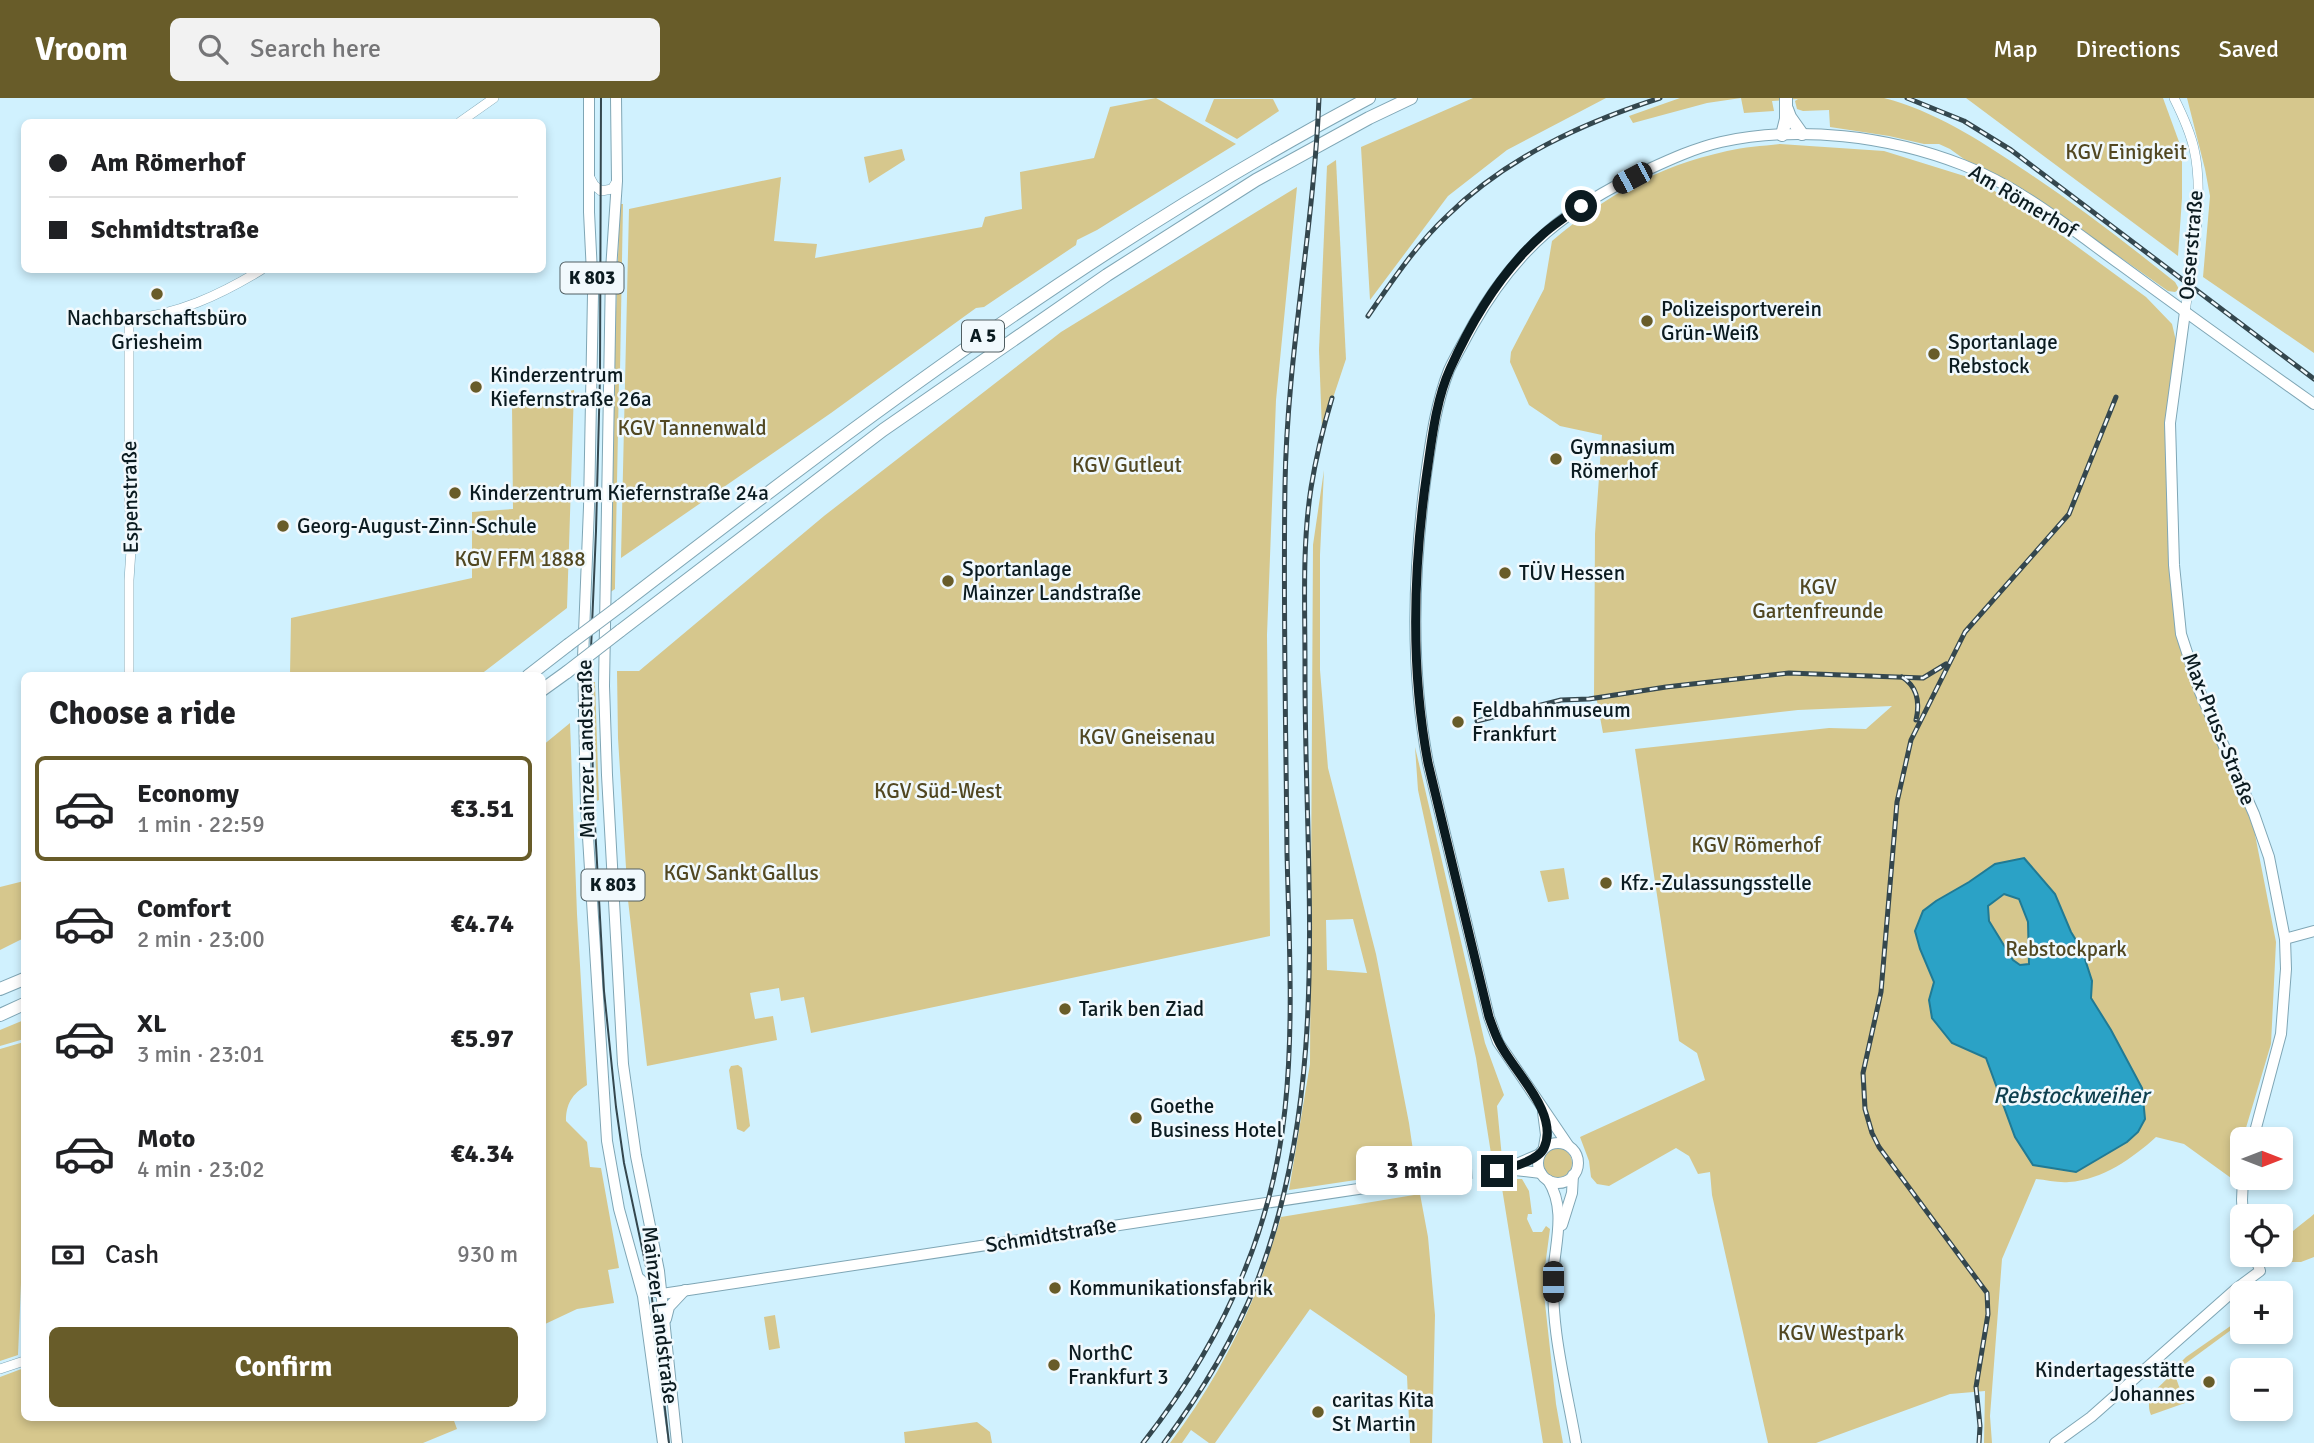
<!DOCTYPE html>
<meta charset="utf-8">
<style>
body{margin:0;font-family:Signika,sans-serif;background:#f2f2f2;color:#202124;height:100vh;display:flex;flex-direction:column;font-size:26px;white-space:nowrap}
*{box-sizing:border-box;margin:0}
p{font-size:23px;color:#757577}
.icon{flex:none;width:38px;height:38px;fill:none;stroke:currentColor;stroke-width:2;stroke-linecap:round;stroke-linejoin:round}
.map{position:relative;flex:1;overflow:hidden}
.sheet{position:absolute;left:21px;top:574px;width:525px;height:749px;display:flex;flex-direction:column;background:#fff;border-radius:10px;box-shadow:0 4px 10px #0003}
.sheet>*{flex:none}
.banner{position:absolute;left:21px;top:21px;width:525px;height:154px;border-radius:10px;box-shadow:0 4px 10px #0003;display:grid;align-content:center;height:154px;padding:0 28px;background:#fff}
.needle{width:46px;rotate:90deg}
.controls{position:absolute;left:2230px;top:1029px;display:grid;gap:14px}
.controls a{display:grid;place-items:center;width:63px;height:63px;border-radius:10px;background:#fff;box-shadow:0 4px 10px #0003;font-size:35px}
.end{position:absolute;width:32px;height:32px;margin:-16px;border:9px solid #0b1b20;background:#fff;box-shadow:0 0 0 4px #fff}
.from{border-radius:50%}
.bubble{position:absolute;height:49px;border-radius:10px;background:#fff;box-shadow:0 4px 10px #0003;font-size:23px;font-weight:700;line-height:49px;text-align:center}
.car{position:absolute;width:21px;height:42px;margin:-21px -10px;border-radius:9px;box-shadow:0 0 5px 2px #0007;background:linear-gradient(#222 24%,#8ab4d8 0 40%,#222 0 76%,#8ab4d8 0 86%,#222 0)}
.banner b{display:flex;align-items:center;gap:24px;height:66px;font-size:26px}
.banner b+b{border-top:2px solid #e0e0e0}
.banner i{width:18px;height:18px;background:#202124}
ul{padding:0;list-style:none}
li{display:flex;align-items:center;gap:21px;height:105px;margin:0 14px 10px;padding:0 14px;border:4px solid transparent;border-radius:10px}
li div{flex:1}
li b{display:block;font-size:26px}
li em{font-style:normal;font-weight:700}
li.on{border-color:#685c29}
li>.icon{width:63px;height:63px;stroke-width:1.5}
h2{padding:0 28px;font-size:32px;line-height:84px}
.pay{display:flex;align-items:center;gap:18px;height:77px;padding:0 28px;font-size:26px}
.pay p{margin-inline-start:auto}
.cta{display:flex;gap:14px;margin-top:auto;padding:14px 28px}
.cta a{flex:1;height:80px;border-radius:10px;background:#685c29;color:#fff;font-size:28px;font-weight:700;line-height:80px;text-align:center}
header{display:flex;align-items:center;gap:42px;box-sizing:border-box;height:98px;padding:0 35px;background:#685c29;color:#fff}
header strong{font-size:33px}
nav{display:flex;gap:38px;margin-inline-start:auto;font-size:24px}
.search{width:490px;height:63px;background:#f2f2f2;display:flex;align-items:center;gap:18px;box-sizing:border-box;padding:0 24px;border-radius:10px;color:#757577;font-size:26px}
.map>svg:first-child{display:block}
</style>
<header>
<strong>Vroom</strong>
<div class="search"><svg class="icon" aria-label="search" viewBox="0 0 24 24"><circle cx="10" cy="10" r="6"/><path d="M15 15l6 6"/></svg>Search here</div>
<nav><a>Map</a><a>Directions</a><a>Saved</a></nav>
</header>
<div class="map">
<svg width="2314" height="1345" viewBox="0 0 2314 1345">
<rect width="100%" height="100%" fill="#d0f1fe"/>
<g fill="#d6c78d" fill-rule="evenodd">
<path d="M1156 0 1236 46 1097 132 1077 142 1076 147 984 209 976 210 831 315 621 460 629 111 781 79 774 143 817 146 815 160 982 129 985 119 1022 111 1020 74 1094 60 1110 9Z"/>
<path d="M1473 0H1606L1507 52 1448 98 1370 202 1361 49Z"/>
<path d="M1680 0H1884C1934 13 1978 41 2021 70 2074 105 2125 144 2175 184L2179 191 2175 194 2168 193 2053 112 1987 73 1964 61 1950 51 1939 46H1924L1889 38 1830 29 1829 12 1803 13 1797 11 1795 3 1798 1 1772 3 1774 13 1744 15 1741 0 1707 5 1633 25 1629 18Z"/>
<path d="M1966 0H2163L2182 52V100L2178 158Z"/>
<path d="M2187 0H2314V255L2203 179 2210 98 2205 71Z"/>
<path d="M1214 1H1273L1279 13 1237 41 1205 23Z"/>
<path d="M1780 46 1884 53 1974 81 2030 114 2146 199 2172 226 2177 247 2166 326 2176 535 2192 586 2251 716 2276 844 2271 946 2231 1080 2184 1046 2156 1039C2133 1060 2102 1082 2069 1084 2058 1085 2047 1082 2036 1081L2002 1161 1990 1318 1992 1345H1984L1985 1293 1950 1296 1816 1345H1768L1712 1097 1710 1074 1698 1076 1689 1058 1676 1050 1609 1088 1597 1086 1591 1079 1589 1063 1580 1039 1705 982 1697 955 1679 943 1635 651 1829 630 1866 631 1892 608 1798 612 1603 635 1597 603 1594 598 1595 436 1602 337 1560 328 1529 307 1510 264 1511 254 1544 191 1552 143C1607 97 1656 69 1727 53 1744 49 1762 48 1780 46Z"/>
<path d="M902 51 905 62 869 85 864 59Z"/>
<path d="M1336 62 1346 261 1322 333 1319 252 1327 68Z"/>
<path d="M1297 89 1276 302 1267 537 1270 838 811 935 804 899 781 903 779 890 750 895 755 921 773 918 777 942 647 968 628 802 618 640 617 573H639L824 418 1061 234Z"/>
<path d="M620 106H623L620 273 615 272 614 267Z"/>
<path d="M619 281 615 487V491L609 495 614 288V284Z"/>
<path d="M574 292 567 510 480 577H290L291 520 472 480V414L513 411 512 307Z"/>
<path d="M1324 372 1320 457V572L1328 670 1376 856 1409 1025 1416 1073 1289 1092 1310 966 1313 447ZM1353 821 1367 875 1327 872 1326 822Z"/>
<path d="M593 584H595L599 702 597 703V706Z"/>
<path d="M570 625 577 816 587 987C572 996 566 1006 566 1023L587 1044 590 1069 601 1070 619 1170 608 1172 614 1205 577 1211 543 1227 542 648Z"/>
<path d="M1415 649 1485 945 1504 997 1497 1008 1502 1060 1492 1062 1476 960 1418 692Z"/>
<path d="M1564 770 1569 801 1548 804 1540 773Z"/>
<path d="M24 783V840L0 852V789Z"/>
<path d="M24 922V941L0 948V932Z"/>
<path d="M24 944V1113L18 1257 0 1263V951Z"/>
<path d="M738 967 742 970 750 1028 744 1034 737 1031 729 972 731 968Z"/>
<circle cx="1557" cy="1065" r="15"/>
<path d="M1510 1081H1522L1529 1093 1532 1116H1528L1527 1121 1533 1134H1542L1546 1128 1550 1131 1544 1176V1196L1556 1306 1563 1345H1543L1501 1084Z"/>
<path d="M1420 1096 1428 1139 1435 1217 1432 1345H1410L1407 1278 1310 1211 1215 1345H1209L1191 1332 1182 1345H1170C1205 1299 1233 1249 1255 1196 1266 1171 1272 1145 1281 1119Z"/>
<path d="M2314 1116V1159L2301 1164H2276L2273 1162 2275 1157H2280C2280 1138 2301 1128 2314 1116Z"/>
<path d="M775 1217 780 1250 769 1252 764 1219Z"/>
<path d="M2242 1220V1224L2178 1271 2175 1270 2186 1259Z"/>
<path d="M24 1270V1320H453L457 1331 423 1345H0V1279Z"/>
<path d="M2173 1278 2176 1280 2185 1305 2151 1317C2144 1299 2157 1291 2169 1279Z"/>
<path d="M977 1324 990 1334 992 1345H905L904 1334Z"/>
</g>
<path fill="#2ba2c6" stroke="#217a94" stroke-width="2" fill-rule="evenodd" d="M2024 760 2055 796 2071 834 2082 852 2092 883 2091 900 2111 932 2142 990 2145 1021 2138 1034 2127 1044 2076 1074 2033 1067 2015 1039 1986 960 1952 945 1932 920 1929 902 1934 884 1920 851 1915 833 1923 813 1936 803 1969 784 1995 766ZM2004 796 2019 801 2028 824 2029 866 2020 867 2013 862 1989 823 1988 808Z"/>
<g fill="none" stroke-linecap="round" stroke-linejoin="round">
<path stroke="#b2d1dd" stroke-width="10" stroke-dasharray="10 5" stroke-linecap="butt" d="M1418 1082 1497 1073"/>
<defs>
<g id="minor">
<path d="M2174 0C2182 16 2190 33 2194 51 2205 98 2192 166 2185 214"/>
<path d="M460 24 494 0"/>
<path d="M589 78 594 87 601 93 612 91 617 83"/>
<path d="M129 578V482L132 437 129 403V221C177 217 220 197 261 172"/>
<path d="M0 1271 24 1263"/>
</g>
<g id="major">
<path d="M589 0V114L593 196 589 409 583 560 586 707 607 1043 619 1111 643 1198 663 1345"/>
<path d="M616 0 617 83 611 172 604 588 607 677 623 966 636 1058 659 1173 677 1345"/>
<path d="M2185 214 2170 325 2174 467 2181 536 2200 594 2254 716 2269 759 2285 841 2286 871 2281 936 2253 1041"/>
<path d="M2285 841 2314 833"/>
<path d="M1543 1014 1546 1037 1544 1049"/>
<circle cx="1558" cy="1065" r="20"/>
<path d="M1568 1047 1498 944 1489 919 1428 665C1410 569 1413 474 1426 377 1431 342 1436 305 1449 272 1456 257 1465 242 1473 227 1517 149 1567 110 1647 72 1671 61 1695 50 1721 44 1799 27 1889 38 1963 67 2020 89 2071 131 2121 167 2185 214 2249 260 2314 306"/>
<path d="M1507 1070 1540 1056"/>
<path d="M1497 1073 1515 1072 1541 1075"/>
<path d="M2243 1080 2242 1102 2243 1118"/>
<path d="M1548 1082C1565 1109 1557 1138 1554 1167 1549 1226 1566 1287 1576 1345"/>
<path d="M1562 1127 1572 1095 1573 1077"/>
<path d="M640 1181 651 1192 662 1196 1418 1082"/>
<path d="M666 1221 669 1209 685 1192"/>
<path d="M2055 1345 2091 1319 2237 1190 2260 1173 2255 1157"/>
</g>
<g id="highway">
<path d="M1787 11 1790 19 1802 36"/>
<path d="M1782 37 1786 21V0"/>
<path d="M620 508C859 324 1101 141 1369 0"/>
<path d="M620 533 883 332 1107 177 1256 82 1369 20 1411 0"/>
<path d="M528 578 568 547"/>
<path d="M542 592 567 574"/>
<path d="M0 891 24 881"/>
<path d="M0 917 24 906"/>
</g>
</defs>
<use href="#minor" stroke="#7fa6b5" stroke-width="10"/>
<use href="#major" stroke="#7fa6b5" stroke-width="12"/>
<use href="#highway" stroke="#7fa6b5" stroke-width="14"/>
<use href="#minor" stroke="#fff" stroke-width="9"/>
<use href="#major" stroke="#fff" stroke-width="10"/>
<use href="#highway" stroke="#fff" stroke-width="12"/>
<path stroke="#34474e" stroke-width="2" d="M601 0 600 277 596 433 591 551 593 691 604 893 616 1009 624 1065 651 1192 669 1345"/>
<defs>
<g id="rail">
<path d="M1907 0 1964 23 2011 52 2314 281"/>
<path d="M1368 218C1392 183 1416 147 1447 118 1506 60 1582 25 1660 0"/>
<path d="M1902 579C1918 589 1920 605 1916 622"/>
<path d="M1477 623 1561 602 1589 601 1666 589 1789 575 1923 580 1946 566"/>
<path d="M1143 1345C1220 1247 1272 1136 1285 1011 1294 927 1289 840 1287 755 1286 632 1283 510 1285 387 1287 257 1314 129 1319 0"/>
<path d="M1164 1345C1201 1295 1233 1243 1256 1186 1333 987 1304 776 1305 568 1305 509 1302 448 1311 390 1316 359 1323 330 1332 300"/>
<path d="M1979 1345 1980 1328 1976 1289 1988 1216 1987 1195 1879 1049 1872 1035 1865 1011 1863 975 1881 894 1897 704 1911 642 1965 534 2069 416 2116 299"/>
</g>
</defs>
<use href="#rail" stroke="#34474e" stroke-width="5"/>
<use href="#rail" stroke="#f1f9fd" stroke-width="2.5" stroke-dasharray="8" stroke-linecap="butt"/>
<defs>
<g id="highway-bridge">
<path d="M568 547 620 508"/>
<path d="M567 574 620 533"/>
</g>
</defs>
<use href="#highway-bridge" stroke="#7fa6b5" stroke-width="14" stroke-linecap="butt"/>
<use href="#highway-bridge" stroke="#fff" stroke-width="12"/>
</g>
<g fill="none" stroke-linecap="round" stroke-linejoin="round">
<path stroke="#0b1b20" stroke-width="9" d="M1497 1073C1510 1070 1538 1063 1544 1050 1560 1015 1513 973 1499 944 1495 936 1492 927 1489 919L1428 665C1410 568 1413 471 1427 374 1432 340 1436 302 1450 271 1472 222 1502 172 1543 136 1554 126 1568 117 1581 108"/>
</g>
<g fill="#685c29" stroke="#f1f9fd" stroke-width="2.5">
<circle cx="157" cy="196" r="7"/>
<circle cx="1647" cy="223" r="7"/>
<circle cx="1934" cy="256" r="7"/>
<circle cx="476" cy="289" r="7"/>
<circle cx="1556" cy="361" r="7"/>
<circle cx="455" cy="395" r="7"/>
<circle cx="283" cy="428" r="7"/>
<circle cx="1505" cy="475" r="7"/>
<circle cx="948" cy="483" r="7"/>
<circle cx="1458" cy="624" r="7"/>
<circle cx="1606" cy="785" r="7"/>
<circle cx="1065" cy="911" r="7"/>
<circle cx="1136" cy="1020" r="7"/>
<circle cx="1055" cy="1190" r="7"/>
<circle cx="1054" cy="1267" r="7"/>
<circle cx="2209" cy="1284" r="7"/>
<circle cx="1318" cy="1314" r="7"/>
</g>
<g text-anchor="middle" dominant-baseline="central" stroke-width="5" stroke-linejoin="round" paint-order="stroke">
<g fill="#f1f9fd" stroke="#505e62" stroke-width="2">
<rect x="560.5" y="164.5" width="63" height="31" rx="5"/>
<rect x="962" y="222.5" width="42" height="31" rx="5"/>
<rect x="581.5" y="771.5" width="63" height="31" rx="5"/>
</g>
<g font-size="19" font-weight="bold" fill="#0b1b20">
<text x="592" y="180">K 803</text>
<text x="983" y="238">A 5</text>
<text x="613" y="787">K 803</text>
</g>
<g font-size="21" fill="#514721" stroke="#f1f9fd">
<text x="2126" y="54">KGV Einigkeit</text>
<text x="692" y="330">KGV Tannenwald</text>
<text x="1127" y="367">KGV Gutleut</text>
<text x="520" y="461">KGV FFM 1888</text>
<text x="1818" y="489">KGV<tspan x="1818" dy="24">Gartenfreunde</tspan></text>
<text x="1147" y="639">KGV Gneisenau</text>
<text x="938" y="693">KGV Süd-West</text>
<text x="1756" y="747">KGV Römerhof</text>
<text x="741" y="775">KGV Sankt Gallus</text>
<text x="2066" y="851">Rebstockpark</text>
<text x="1841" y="1235">KGV Westpark</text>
</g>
<g font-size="21" fill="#0b1b20" stroke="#f1f9fd">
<text transform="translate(2023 103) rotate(31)">Am Römerhof</text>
<text transform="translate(2191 147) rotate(-85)">Oeserstraße</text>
<text transform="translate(130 399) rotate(-91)">Espenstraße</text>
<text transform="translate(2219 631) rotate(68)">Max-Pruss-Straße</text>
<text transform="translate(586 651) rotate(-91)">Mainzer Landstraße</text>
<text transform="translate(1051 1137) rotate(-9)">Schmidtstraße</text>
<text transform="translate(660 1217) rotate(83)">Mainzer Landstraße</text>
</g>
<g font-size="21" fill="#0b1b20" stroke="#f1f9fd" text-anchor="start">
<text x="1661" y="211">Polizeisportverein<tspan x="1661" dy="24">Grün-Weiß</tspan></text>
<text x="157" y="220" text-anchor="middle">Nachbarschaftsbüro<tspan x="157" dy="24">Griesheim</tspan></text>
<text x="1948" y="244">Sportanlage<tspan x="1948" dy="24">Rebstock</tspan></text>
<text x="490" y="277">Kinderzentrum<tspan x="490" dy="24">Kiefernstraße 26a</tspan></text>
<text x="1570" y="349">Gymnasium<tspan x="1570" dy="24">Römerhof</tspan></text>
<text x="469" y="395">Kinderzentrum Kiefernstraße 24a</text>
<text x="297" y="428">Georg-August-Zinn-Schule</text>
<text x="962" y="471">Sportanlage<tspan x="962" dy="24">Mainzer Landstraße</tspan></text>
<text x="1519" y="475">TÜV Hessen</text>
<text x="1472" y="612">Feldbahnmuseum<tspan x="1472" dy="24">Frankfurt</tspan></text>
<text x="1620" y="785">Kfz.-Zulassungsstelle</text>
<text x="1079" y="911">Tarik ben Ziad</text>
<text x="1150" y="1008">Goethe<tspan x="1150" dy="24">Business Hotel</tspan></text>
<text x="1069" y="1190">Kommunikationsfabrik</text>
<text x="1068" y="1255">NorthC<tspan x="1068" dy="24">Frankfurt 3</tspan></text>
<text x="2195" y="1272" text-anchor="end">Kindertagesstätte<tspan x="2195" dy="24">Johannes</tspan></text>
<text x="1332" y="1302">caritas Kita<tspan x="1332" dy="24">St Martin</tspan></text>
</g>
<g font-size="23" font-style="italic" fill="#0d3f4e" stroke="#f1f9fd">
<text x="2071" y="997">Rebstockweiher</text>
</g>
</g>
</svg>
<div class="controls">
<a><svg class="needle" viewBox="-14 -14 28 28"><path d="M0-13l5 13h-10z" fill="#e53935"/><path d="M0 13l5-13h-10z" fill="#757577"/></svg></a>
<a><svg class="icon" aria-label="locate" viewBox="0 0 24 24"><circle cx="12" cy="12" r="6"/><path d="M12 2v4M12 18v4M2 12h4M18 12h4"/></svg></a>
<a>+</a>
<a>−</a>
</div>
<i class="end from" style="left:1581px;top:108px"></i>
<i class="end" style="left:1497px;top:1073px"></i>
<div class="bubble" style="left:1356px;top:1048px;width:116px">3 min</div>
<i class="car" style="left:1632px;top:80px;rotate:242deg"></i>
<i class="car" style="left:1553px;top:1184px;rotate:180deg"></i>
<div class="banner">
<b><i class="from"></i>Am Römerhof</b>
<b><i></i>Schmidtstraße</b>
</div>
<section class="sheet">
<h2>Choose a ride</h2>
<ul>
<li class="on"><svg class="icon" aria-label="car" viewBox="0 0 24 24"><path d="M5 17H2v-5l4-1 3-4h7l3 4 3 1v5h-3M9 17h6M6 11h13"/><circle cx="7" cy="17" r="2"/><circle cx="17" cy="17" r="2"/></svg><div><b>Economy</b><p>1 min · 22:59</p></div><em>€3.51</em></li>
<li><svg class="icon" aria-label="car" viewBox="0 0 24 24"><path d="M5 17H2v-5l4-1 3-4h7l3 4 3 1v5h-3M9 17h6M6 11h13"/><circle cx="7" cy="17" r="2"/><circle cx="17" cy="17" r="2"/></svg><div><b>Comfort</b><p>2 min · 23:00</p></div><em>€4.74</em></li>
<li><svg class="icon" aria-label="car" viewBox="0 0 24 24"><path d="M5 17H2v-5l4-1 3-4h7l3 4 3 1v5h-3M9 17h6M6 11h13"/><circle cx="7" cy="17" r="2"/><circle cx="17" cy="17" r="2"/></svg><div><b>XL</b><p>3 min · 23:01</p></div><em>€5.97</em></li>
<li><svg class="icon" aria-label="car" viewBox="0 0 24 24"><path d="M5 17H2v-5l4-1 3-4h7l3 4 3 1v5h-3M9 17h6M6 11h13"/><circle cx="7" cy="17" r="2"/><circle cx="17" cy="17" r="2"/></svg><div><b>Moto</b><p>4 min · 23:02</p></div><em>€4.34</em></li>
</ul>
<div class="pay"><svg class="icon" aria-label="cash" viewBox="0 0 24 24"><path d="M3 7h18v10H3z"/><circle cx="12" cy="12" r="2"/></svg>Cash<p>930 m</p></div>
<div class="cta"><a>Confirm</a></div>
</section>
</div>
